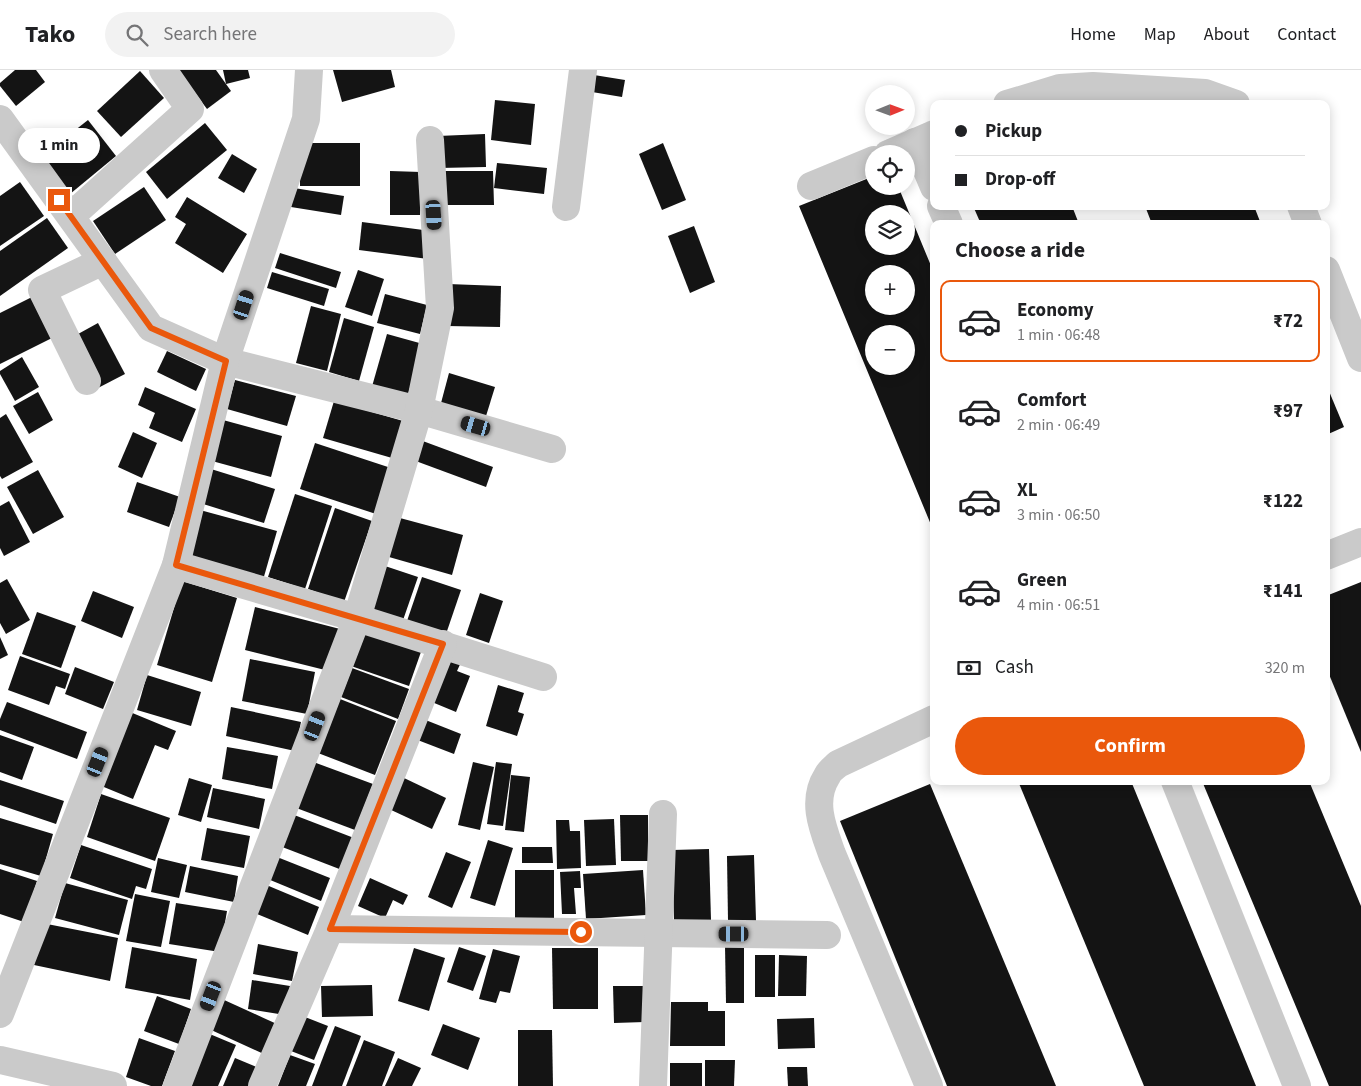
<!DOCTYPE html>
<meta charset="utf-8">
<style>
body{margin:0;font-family:"Source Sans 3",sans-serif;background:#f2f2f2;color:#202124;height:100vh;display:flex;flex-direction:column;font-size:19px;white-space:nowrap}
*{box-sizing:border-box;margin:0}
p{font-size:16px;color:#757577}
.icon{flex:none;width:28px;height:28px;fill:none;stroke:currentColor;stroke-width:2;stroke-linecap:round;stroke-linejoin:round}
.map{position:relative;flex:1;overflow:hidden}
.side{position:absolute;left:930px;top:150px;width:400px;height:565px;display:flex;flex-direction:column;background:#fff;border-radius:10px;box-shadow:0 2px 12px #0003}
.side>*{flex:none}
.hud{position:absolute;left:930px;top:30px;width:400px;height:110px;border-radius:10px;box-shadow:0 2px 12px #0003;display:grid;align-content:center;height:110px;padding:0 25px;background:#fff}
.needle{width:32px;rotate:89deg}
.buttons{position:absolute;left:865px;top:15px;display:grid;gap:10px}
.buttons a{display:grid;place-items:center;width:50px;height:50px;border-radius:50%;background:#fff;box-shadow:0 2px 12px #0003;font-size:25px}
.end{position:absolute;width:22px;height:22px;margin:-11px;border:6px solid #ea580c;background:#fff;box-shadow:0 0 0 2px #fff}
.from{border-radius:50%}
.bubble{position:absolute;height:35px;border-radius:18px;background:#fff;box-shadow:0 2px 12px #0003;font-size:16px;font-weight:700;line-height:35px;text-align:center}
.car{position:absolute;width:15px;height:30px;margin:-15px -8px;border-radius:6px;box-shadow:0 0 4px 1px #0007;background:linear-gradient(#222 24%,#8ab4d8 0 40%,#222 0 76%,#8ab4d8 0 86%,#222 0)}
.hud b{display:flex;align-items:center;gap:18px;height:48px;font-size:19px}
.hud b+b{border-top:1px solid #e0e0e0}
.hud i{width:12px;height:12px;background:#202124}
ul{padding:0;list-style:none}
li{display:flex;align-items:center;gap:15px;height:82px;margin:0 10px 8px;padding:0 15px;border:2px solid transparent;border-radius:10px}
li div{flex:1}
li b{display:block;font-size:19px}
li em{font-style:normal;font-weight:700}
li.active{border-color:#ea580c}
li>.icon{width:45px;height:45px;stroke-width:1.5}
h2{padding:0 25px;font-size:22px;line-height:60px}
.pay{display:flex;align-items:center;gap:12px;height:55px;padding:0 25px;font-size:19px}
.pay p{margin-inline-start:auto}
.cta{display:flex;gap:10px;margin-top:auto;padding:10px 25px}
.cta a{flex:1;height:58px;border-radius:30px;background:#ea580c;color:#fff;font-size:20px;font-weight:700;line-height:58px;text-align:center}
header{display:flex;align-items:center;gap:30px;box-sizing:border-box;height:70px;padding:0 25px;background:#fff;border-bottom:1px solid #e0e0e0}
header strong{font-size:24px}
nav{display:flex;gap:28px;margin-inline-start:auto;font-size:18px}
.search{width:350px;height:45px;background:#f2f2f2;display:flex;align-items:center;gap:12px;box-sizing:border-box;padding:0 18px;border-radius:28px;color:#757577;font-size:19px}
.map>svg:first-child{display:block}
</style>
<header>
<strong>Tako</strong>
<div class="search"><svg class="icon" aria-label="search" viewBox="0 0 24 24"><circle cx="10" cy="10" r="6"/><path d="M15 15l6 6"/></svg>Search here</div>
<nav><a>Home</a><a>Map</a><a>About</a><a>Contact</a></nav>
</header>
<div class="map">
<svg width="1361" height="1016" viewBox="0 0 1361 1016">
<rect width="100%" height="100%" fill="#fff"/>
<g fill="#141414" fill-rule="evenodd">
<path d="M15 0H36L45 12 16 36 0 16V13Z"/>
<path d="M178 0H216L231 21 207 39Z"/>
<path d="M223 0H248L250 8 226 14Z"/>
<path d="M333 0H391L395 17 342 32Z"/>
<path d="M140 1 164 28 121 67 97 41Z"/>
<path d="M594 5 625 10 622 27 592 22Z"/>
<path d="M495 30 535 34 531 75 491 70Z"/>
<path d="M88 50 116 86 70 124 41 87Z"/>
<path d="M205 53 227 80 167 129 146 102Z"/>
<path d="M485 64 486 97 439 98 438 66Z"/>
<rect x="300" y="73" width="60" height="43"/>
<path d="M663 73 686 130 662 140 639 84Z"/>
<path d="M232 84 257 99 244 123 218 108Z"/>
<path d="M497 93 547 98 544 124 494 118Z"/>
<path d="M390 101 421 102 420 145H390Z"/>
<path d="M441 101H493L494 135H442Z"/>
<path d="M874 106V116H898L934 203V462L799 136ZM874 144H906V176H874ZM874 204H906V236H874ZM874 264H906V296H874Z"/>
<path d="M20 112 44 146 0 176V126Z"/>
<path d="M144 117 166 150 115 184 93 151Z"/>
<path d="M294 118 344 126 341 145 291 137Z"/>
<path d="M187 127 247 164 223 203 175 173 186 154 175 147Z"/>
<path d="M973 136H1072L1079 154H981Z"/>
<path d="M1145 136H1254L1261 154H1152Z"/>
<path d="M47 148 68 178 0 226V181Z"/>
<path d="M362 152 431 161 428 189 359 180Z"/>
<path d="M694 156 715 212 690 223 668 166Z"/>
<path d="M280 183 341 202 336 218 275 198Z"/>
<path d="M358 200 384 209 372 246 345 237Z"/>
<path d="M272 202 329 219 324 236 267 218Z"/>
<path d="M448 214 501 216 500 257 447 256Z"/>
<path d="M38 224 58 265 0 294V243Z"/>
<path d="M385 224 427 235 420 264 377 253Z"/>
<path d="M311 236 341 244 327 301 296 293Z"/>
<path d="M344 248 374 257 359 311 329 302Z"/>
<path d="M98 253 125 304 96 319 69 269Z"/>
<path d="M387 264 423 274 406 331 371 320Z"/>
<path d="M167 281 206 299 196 321 157 302Z"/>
<path d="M22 287 39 317 15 331 0 304V301Z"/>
<path d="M449 303 495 317 486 346 441 333Z"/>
<path d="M235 310 296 326 287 356 227 339Z"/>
<path d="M1326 314 1344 357 1326 365Z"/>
<path d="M145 317 196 339 182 372 149 358 155 343 138 335Z"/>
<path d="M38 322 53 350 29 364 13 336Z"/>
<path d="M334 331 403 351 392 388 323 368Z"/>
<path d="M6 344 33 392 2 409 0 406V348Z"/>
<path d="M223 350 282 366 271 407 212 391Z"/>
<path d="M133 362 157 373 142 408 118 397Z"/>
<path d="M420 370 493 397 486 417 413 390Z"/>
<path d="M315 373 391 398 376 444 300 419Z"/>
<path d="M211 399 275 419 264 453 200 433Z"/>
<path d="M38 400 64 447 33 464 7 417Z"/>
<path d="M137 412 180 427 169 457 127 442Z"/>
<path d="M295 424 332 436 305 519 268 507Z"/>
<path d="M9 431 30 472 4 486 0 478V436Z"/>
<path d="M335 438 372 451 344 532 308 519Z"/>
<path d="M200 440 277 461 263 510 186 489Z"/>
<path d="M400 448 463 465 452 505 389 487Z"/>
<path d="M382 495 418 507 402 553 366 540Z"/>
<path d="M422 507 461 520 446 564 407 551Z"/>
<path d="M7 509 30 550 6 564 0 553V513Z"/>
<path d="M182 511 237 528 212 612 157 595Z"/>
<path d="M1361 512V682L1326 597V526Z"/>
<path d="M93 521 134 537 122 568 81 551Z"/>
<path d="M480 523 503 531 489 573 466 565Z"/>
<path d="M255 537 340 559 329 601 245 580Z"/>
<path d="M37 542 76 556 61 598 22 584Z"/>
<path d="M364 558 422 579 409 616 351 596Z"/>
<path d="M0 567 8 585 0 589Z"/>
<path d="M446 581 463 588 457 601 470 606 456 642 427 630Z"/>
<path d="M20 586 70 604 65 619 56 616 49 635 8 620Z"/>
<path d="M250 589 315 602 307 644 242 631Z"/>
<path d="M75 597 114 612 103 639 65 624Z"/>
<path d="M352 598 409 619 398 649 341 627Z"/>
<path d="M147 605 201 622 191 656 137 640Z"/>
<path d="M498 615 524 623 518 642 524 644 517 666 486 656Z"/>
<path d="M340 629 396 651 375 705 318 683Z"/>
<path d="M7 632 87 662 77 689 0 660V649Z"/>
<path d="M231 637 301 652 295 681 226 666Z"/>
<path d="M130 642 176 661 168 680 155 675 133 729 99 715Z"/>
<path d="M423 649 461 664 454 684 415 669Z"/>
<path d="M0 665 34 677 22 710 0 702Z"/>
<path d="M227 677 278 686 272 719 222 709Z"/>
<path d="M308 690 373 714 355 760 291 736Z"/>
<path d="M473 692 494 697 480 760 458 755Z"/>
<path d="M496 692 512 694 503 756 487 754Z"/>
<path d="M511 705 530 707 524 762 505 760Z"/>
<path d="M189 708 212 715 201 752 178 745Z"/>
<path d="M404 708 446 728 432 759 389 739Z"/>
<path d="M0 710 64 731 56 754 0 735Z"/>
<path d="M1018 711H1131L1256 1016H1144Z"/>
<path d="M1202 711H1309L1361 836V1016H1329Z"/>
<path d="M930 714 1056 1016H947L840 751Z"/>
<path d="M213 718 265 729 259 759 207 747Z"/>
<path d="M101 724 170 748 155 791 87 767Z"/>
<path d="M289 743 354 768 342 800 277 775Z"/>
<path d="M620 745H648V791H621Z"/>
<path d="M0 748 53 764 41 806 0 794Z"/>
<path d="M614 749 616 795 586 796 584 750Z"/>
<path d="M556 750H569L570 761H580L581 798 557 799Z"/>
<path d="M207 758 250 766 244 798 201 790Z"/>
<path d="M488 770 513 778 495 836 470 828Z"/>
<path d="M81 775 152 799 146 819 136 816 132 829 70 808Z"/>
<path d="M522 777H552L553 793H522Z"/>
<path d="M709 779 711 850 674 851 672 780Z"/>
<path d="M446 782 471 792 452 838 428 827Z"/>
<path d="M272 785 330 808 321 831 263 807Z"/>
<path d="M754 785 756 851H728L727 786Z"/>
<path d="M158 788 187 795 179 828 151 822Z"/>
<path d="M190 796 238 806 234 832 185 822Z"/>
<path d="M0 799 37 811 24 852 0 844Z"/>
<rect x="515" y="800" width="39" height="49"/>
<path d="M643 800 646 845 586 849 583 804Z"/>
<path d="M580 801 581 818H574L576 844H562L560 802Z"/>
<path d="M370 808 408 825 403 835 393 830 385 848 358 836Z"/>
<path d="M65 813 128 830 119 865 55 848Z"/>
<path d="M264 814 319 837 308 865 252 842Z"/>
<path d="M135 824 170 831 161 877 126 871Z"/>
<path d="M176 833 227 841 220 882 169 874Z"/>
<path d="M42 853 118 868 110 911 34 895Z"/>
<path d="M258 874 298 882 292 911 253 904Z"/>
<path d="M725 876H744V933H726Z"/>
<path d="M132 877 197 889 190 930 125 918Z"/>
<path d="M459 877 486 886 473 921 447 912Z"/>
<path d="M414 878 445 888 429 941 398 931Z"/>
<path d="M552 878H598V939H553Z"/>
<path d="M493 879 520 886 510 923 500 921 496 933 479 929Z"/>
<rect x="755" y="885" width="20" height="42"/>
<path d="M779 885 807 886 806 926H778Z"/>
<path d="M252 910 290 916 285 945 248 939Z"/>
<path d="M372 915 373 946 322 947 321 916Z"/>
<path d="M613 916H644L645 952 614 953Z"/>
<path d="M157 926 191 939 179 974 144 961Z"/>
<path d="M222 929 279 955 266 985 209 959Z"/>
<path d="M671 932H708V941H725V976H670Z"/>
<path d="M305 947 328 956 314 990 291 981Z"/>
<path d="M814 948 815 978 778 979 777 949Z"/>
<path d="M443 954 480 968 468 1000 431 985Z"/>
<path d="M335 956 361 966 342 1016H312Z"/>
<path d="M518 960H552L553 1016H518Z"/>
<path d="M205 962 236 975 218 1016H183Z"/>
<path d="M139 968 175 981 162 1016H151L126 1007Z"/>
<path d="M364 970 395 982 382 1016H346Z"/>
<path d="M290 985 315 994 306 1016H278Z"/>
<path d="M235 988 259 998 252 1016H223Z"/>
<path d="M398 988 421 998 412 1016H385Z"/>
<path d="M705 990H735L734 1016H705Z"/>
<rect x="670" y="993" width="32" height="23"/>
<path d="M787 997H807L808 1016H788Z"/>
</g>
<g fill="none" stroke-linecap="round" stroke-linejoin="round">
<g stroke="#cacaca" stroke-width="28">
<path d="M1007 34 1060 18 1093 16 1205 23 1236 34"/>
<path d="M0 49 151 258 225 291 419 340 552 379"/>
<path d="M915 72 934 117"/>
<path d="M888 84 934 64"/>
<path d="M811 116 874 90"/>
<path d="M941 136 949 154"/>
<path d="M1301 136 1308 154"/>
<path d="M566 137 583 0"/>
<path d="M71 146 190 39 163 0"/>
<path d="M1326 200 1361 288"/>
<path d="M87 311 42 220 103 191"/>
<path d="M1326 486 1361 472"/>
<path d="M176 495 357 548 543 607"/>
<path d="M1175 711 1297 1016"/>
<path d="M330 859 827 865"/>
<path d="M0 944 176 495 225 291 306 49 309 0"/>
<path d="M0 990 113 1016"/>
<path d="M177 1016 357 548 419 340 440 238 430 70"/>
<path d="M262 1016 330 859 443 574"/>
<path d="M653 1016 663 744"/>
<path d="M929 1016 832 784C823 759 811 731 827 706 829 701 834 698 838 694L934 649"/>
</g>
</g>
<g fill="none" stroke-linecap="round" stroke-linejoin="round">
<path stroke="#ea580c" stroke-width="6" d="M59 130 151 258 226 291 176 495 443 574 330 859 581 862"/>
</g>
</svg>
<div class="buttons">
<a><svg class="needle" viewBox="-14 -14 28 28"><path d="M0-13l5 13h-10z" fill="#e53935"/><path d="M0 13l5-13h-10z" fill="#757577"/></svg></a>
<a><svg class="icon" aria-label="locate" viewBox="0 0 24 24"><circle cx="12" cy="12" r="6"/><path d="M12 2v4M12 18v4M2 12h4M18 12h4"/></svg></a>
<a><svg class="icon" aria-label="layers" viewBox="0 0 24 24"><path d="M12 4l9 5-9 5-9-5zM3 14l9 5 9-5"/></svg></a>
<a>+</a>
<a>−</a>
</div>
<i class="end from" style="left:581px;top:862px"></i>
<i class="end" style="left:59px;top:130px"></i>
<div class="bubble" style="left:18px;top:58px;width:82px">1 min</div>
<i class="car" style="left:434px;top:145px;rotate:176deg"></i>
<i class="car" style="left:244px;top:235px;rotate:18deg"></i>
<i class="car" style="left:476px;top:356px;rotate:286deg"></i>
<i class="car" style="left:315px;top:656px;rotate:21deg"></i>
<i class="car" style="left:98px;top:692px;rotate:22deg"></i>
<i class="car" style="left:734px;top:864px;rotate:270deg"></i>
<i class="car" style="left:211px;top:926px;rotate:201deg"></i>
<div class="hud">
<b><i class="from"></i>Pickup</b>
<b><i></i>Drop-off</b>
</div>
<section class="side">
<h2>Choose a ride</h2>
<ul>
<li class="active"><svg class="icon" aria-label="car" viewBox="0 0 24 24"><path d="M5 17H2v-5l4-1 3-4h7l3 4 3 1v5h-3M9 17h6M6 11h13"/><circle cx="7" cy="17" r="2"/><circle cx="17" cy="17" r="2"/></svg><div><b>Economy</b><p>1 min · 06:48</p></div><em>₹72</em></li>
<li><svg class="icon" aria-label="car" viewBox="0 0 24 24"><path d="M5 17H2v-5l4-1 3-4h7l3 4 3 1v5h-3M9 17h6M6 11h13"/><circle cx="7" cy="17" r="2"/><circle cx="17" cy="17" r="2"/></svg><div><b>Comfort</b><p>2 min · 06:49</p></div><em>₹97</em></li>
<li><svg class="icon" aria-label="car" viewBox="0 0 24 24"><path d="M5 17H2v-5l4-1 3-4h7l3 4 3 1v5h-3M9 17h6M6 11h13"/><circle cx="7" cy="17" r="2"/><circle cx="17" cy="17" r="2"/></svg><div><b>XL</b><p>3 min · 06:50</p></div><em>₹122</em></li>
<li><svg class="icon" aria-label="car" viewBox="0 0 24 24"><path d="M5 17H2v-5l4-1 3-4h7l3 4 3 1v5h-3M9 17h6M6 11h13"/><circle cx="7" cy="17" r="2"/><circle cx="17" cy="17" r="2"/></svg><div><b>Green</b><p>4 min · 06:51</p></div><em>₹141</em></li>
</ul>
<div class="pay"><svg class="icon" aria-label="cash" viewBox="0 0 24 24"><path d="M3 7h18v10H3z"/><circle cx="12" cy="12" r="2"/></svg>Cash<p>320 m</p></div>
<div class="cta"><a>Confirm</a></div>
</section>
</div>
